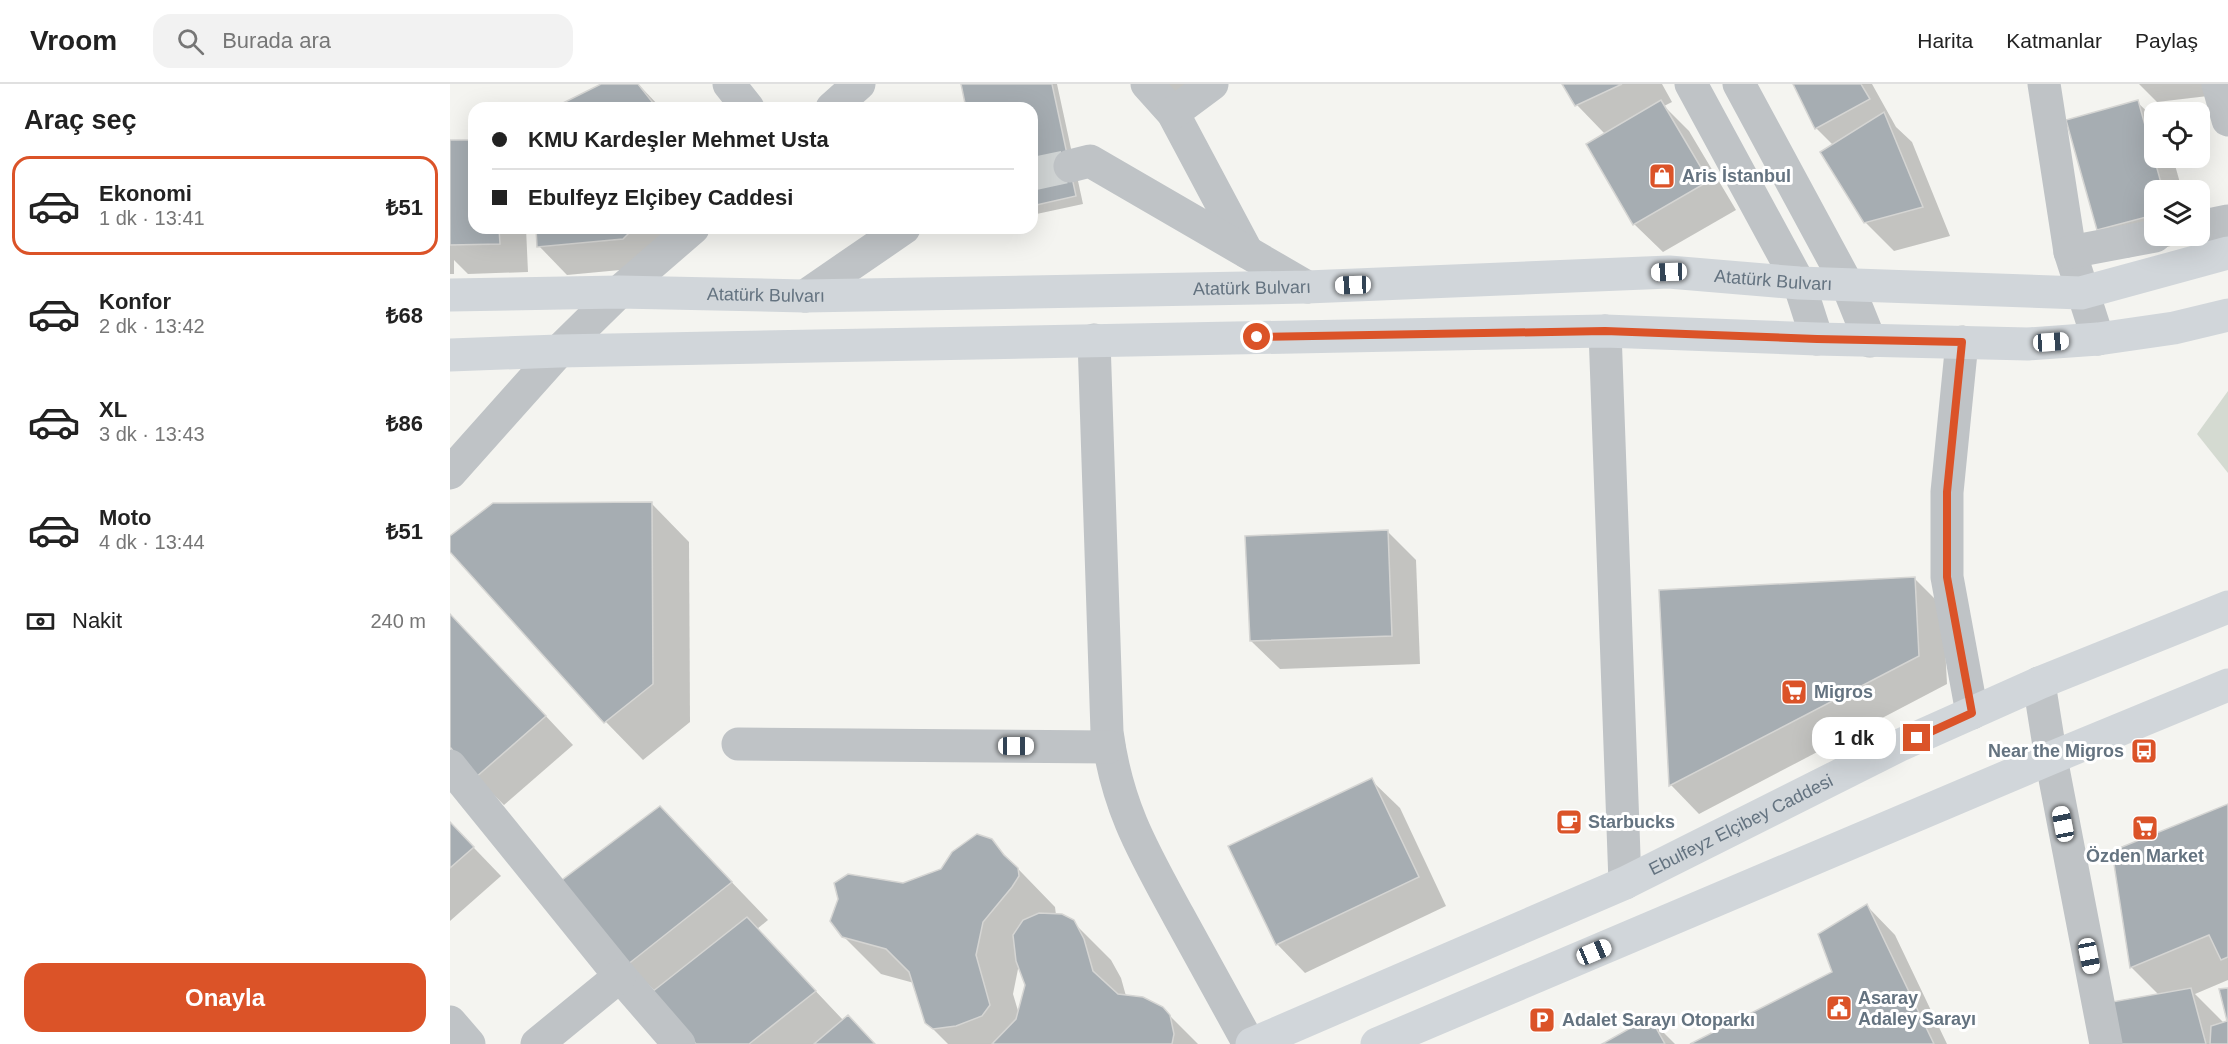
<!DOCTYPE html>
<html lang="tr">
<meta charset="utf-8">
<style>
body{margin:0;font-family:Arial,sans-serif;background:#f2f2f2;color:#222;height:100vh;display:flex;flex-direction:column;font-size:22px;white-space:nowrap}
*{box-sizing:border-box;margin:0}
p{font-size:20px;color:#767676}
.icon{flex:none;width:33px;height:33px;fill:none;stroke:currentColor;stroke-width:2;stroke-linecap:round;stroke-linejoin:round}
.map{position:relative;flex:1;overflow:hidden}
.drawer{display:flex;flex-direction:column;background:#fff;width:450px}
.drawer>*{flex:none}
.top-card{position:absolute;left:18px;top:18px;width:570px;height:132px;border-radius:18px;box-shadow:0 6px 24px #0002;display:grid;align-content:center;height:132px;padding:0 24px;background:#fff}
.tools{position:absolute;left:1694px;top:18px;display:grid;gap:12px}
.tools a{display:grid;place-items:center;width:66px;height:66px;border-radius:12px;background:#fff;box-shadow:0 6px 24px #0002;font-size:30px}
.end{position:absolute;width:27px;height:27px;margin:-14px;border:8px solid #db5328;background:#fff;box-shadow:0 0 0 3px #fff}
.from{border-radius:50%}
.bubble{position:absolute;height:42px;border-radius:18px;background:#fff;box-shadow:0 6px 24px #0002;font-size:20px;font-weight:700;line-height:42px;text-align:center}
.car{position:absolute;width:18px;height:36px;margin:-18px -9px;border-radius:8px;box-shadow:0 0 4px 2px #0007;background:linear-gradient(#fff 24%,#345 0 40%,#fff 0 76%,#345 0 86%,#fff 0)}
.top-card b{display:flex;align-items:center;gap:21px;height:57px;font-size:22px}
.top-card b+b{border-top:2px solid #e0e0e0}
.top-card i{width:15px;height:15px;background:#222}
ul{padding:0;list-style:none}
li{display:flex;align-items:center;gap:18px;height:99px;margin:0 12px 9px;padding:0 12px;border:3px solid transparent;border-radius:18px}
li div{flex:1}
li b{display:block;font-size:22px}
li em{font-style:normal;font-weight:700}
li.active{border-color:#db5328}
li>.icon{width:54px;height:54px;stroke-width:1.5}
h2{padding:0 24px;font-size:27px;line-height:72px}
.pay{display:flex;align-items:center;gap:15px;height:66px;padding:0 24px;font-size:22px}
.pay p{margin-inline-start:auto}
.primary-button{display:flex;gap:12px;margin-top:auto;padding:12px 24px}
.primary-button a{flex:1;height:69px;border-radius:18px;background:#db5328;color:#fff;font-size:24px;font-weight:700;line-height:69px;text-align:center}
header{display:flex;align-items:center;gap:36px;box-sizing:border-box;height:84px;padding:0 30px;background:#fff;border-bottom:2px solid #e0e0e0}
header strong{font-size:28px}
nav{display:flex;gap:33px;margin-inline-start:auto;font-size:21px}
.search{width:420px;height:54px;background:#f2f2f2;display:flex;align-items:center;gap:15px;box-sizing:border-box;padding:0 21px;border-radius:18px;color:#767676;font-size:22px}
main{display:flex;flex:1;min-height:0}
.map>svg:first-child{display:block}
</style>
<header>
<strong>Vroom</strong>
<div class="search"><svg class="icon" aria-label="search" viewBox="0 0 24 24"><circle cx="10" cy="10" r="6"/><path d="M15 15l6 6"/></svg>Burada ara</div>
<nav><a>Harita</a><a>Katmanlar</a><a>Paylaş</a></nav>
</header>
<main>
<section class="drawer">
<h2>Araç seç</h2>
<ul>
<li class="active"><svg class="icon" aria-label="car" viewBox="0 0 24 24"><path d="M5 17H2v-5l4-1 3-4h7l3 4 3 1v5h-3M9 17h6M6 11h13"/><circle cx="7" cy="17" r="2"/><circle cx="17" cy="17" r="2"/></svg><div><b>Ekonomi</b><p>1 dk · 13:41</p></div><em>₺51</em></li>
<li><svg class="icon" aria-label="car" viewBox="0 0 24 24"><path d="M5 17H2v-5l4-1 3-4h7l3 4 3 1v5h-3M9 17h6M6 11h13"/><circle cx="7" cy="17" r="2"/><circle cx="17" cy="17" r="2"/></svg><div><b>Konfor</b><p>2 dk · 13:42</p></div><em>₺68</em></li>
<li><svg class="icon" aria-label="car" viewBox="0 0 24 24"><path d="M5 17H2v-5l4-1 3-4h7l3 4 3 1v5h-3M9 17h6M6 11h13"/><circle cx="7" cy="17" r="2"/><circle cx="17" cy="17" r="2"/></svg><div><b>XL</b><p>3 dk · 13:43</p></div><em>₺86</em></li>
<li><svg class="icon" aria-label="car" viewBox="0 0 24 24"><path d="M5 17H2v-5l4-1 3-4h7l3 4 3 1v5h-3M9 17h6M6 11h13"/><circle cx="7" cy="17" r="2"/><circle cx="17" cy="17" r="2"/></svg><div><b>Moto</b><p>4 dk · 13:44</p></div><em>₺51</em></li>
</ul>
<div class="pay"><svg class="icon" aria-label="cash" viewBox="0 0 24 24"><path d="M3 7h18v10H3z"/><circle cx="12" cy="12" r="2"/></svg>Nakit<p>240 m</p></div>
<div class="primary-button"><a>Onayla</a></div>
</section>
<div class="map">
<svg width="1778" height="960" viewBox="0 0 1778 960">
<rect width="100%" height="100%" fill="#f4f4f0"/>
<path fill="#d4dad1" d="M1778 307V389L1747 350Z"/>
<g fill="#0003" fill-rule="evenodd">
<path d="M154 0H188L211 24H106Z"/>
<path d="M512 0H607L633 120 582 131V24H517Z"/>
<path d="M717 0H770L744 27Z"/>
<path d="M1114 0H1212L1222 18 1214 22 1239 47 1286 126 1213 168 1184 140 1155 50 1127 21Z"/>
<path d="M1345 0H1422L1446 43 1462 58 1500 152 1444 167 1415 138 1384 62 1366 44Z"/>
<path d="M1689 0H1756L1758 12 1707 18Z"/>
<path d="M1687 18 1704 34V74H1723L1732 106H1704V152H1745L1746 155 1677 174 1648 145Z"/>
<path d="M0 57H24V144H76L78 188 18 190 4 176V190H0Z"/>
<path d="M87 144H240L202 183 117 191 89 162Z"/>
<path d="M202 420 239 458 240 638 193 676 156 638 0 466V454Z"/>
<path d="M937 447 966 476 970 580 830 585 801 557Z"/>
<path d="M1464 494 1493 523 1497 600 1249 730 1221 701 1210 508Z"/>
<path d="M0 530 123 661 54 721 26 693 0 660Z"/>
<path d="M921 696 950 724 996 822 855 889 827 860Z"/>
<path d="M1778 722V896L1745 910 1774 939 1778 938V960H1671L1709 911 1681 883Z"/>
<path d="M0 739 51 792 0 837Z"/>
<path d="M541 757 605 823 606 831 623 838 661 876 671 894 676 912 712 924 748 960H498L476 938 464 899 431 890 393 852 453 801 492 787ZM569 880 576 901 569 930 563 910Z"/>
<path d="M247 762 318 836 307 845 393 936 424 960H248L205 907 178 880Z"/>
<path d="M1417 822 1445 851 1497 960H1243L1384 888Z"/>
<path d="M1200 935 1225 960H1155Z"/>
</g>
<g fill="#a6adb2" stroke="#d5d5d3" stroke-width="1.5">
<path d="M151 0H188L207 24H103Z"/>
<path d="M511 0H602L626 112 582 122V24H516Z"/>
<path d="M1112 0H1172L1125 22Z"/>
<path d="M1343 0H1411L1420 15 1365 45Z"/>
<path d="M1211 16 1259 97 1183 141 1136 60Z"/>
<path d="M1688 16 1713 106H1704V131L1647 146 1616 36Z"/>
<path d="M1434 28 1473 123 1414 139 1370 68Z"/>
<path d="M0 56H24V144H49L50 160 0 161Z"/>
<path d="M86 144H184L173 155 87 163Z"/>
<path d="M202 418 203 600 154 639 0 468V452L43 419Z"/>
<path d="M938 446 942 552 800 557 795 452Z"/>
<path d="M1465 493 1469 572 1219 702 1209 506Z"/>
<path d="M0 530 96 632 25 694 0 663Z"/>
<path d="M922 694 969 793 826 861 778 762Z"/>
<path d="M1778 720V873L1771 876 1759 851 1680 884 1662 767Z"/>
<path d="M210 722 282 798 177 881 112 796Z"/>
<path d="M0 738 24 763 0 784Z"/>
<path d="M527 750 542 755 554 771 568 784 569 792 562 803 533 838 526 871 540 921 532 932 506 942 483 945 475 939 459 888 436 865 392 853 380 837 388 815 384 799 398 790 453 799 491 785 502 768Z"/>
<path d="M1417 820 1484 960H1240L1382 888 1368 850Z"/>
<path d="M589 829 612 830 624 836 634 855 643 887 668 910 693 913 713 923 720 931 724 950 722 960H542L566 935 575 901 566 877 563 851 573 836Z"/>
<path d="M297 833 366 907 299 960H246L202 908Z"/>
<path d="M1741 904 1756 960H1669L1656 919Z"/>
<path d="M1778 904V960H1760L1761 942 1777 937 1769 905Z"/>
<path d="M398 931 425 960H364Z"/>
<path d="M1200 933 1215 960H1152Z"/>
</g>
<g fill="none" stroke-linecap="round" stroke-linejoin="round">
<path stroke="#d0d4d4" stroke-width="33" stroke-dasharray="33 16" stroke-linecap="butt" d="M582 90 620 82"/>
<g stroke="#bfc3c6" stroke-width="33">
<path d="M279 0 298 24"/>
<path d="M697 0 723 29 797 168"/>
<path d="M1241 0 1349 199 1367 255"/>
<path d="M1289 0 1397 200 1420 257"/>
<path d="M1594 0 1620 168 1648 255"/>
<path d="M1768 0 1778 36"/>
<path d="M382 24 409 0"/>
<path d="M723 29 762 0"/>
<path d="M620 82 640 77 857 203"/>
<path d="M1749 143 1778 137"/>
<path d="M1620 168 1705 152"/>
<path d="M355 212 454 144"/>
<path d="M1155 247 1175 799"/>
<path d="M644 256 657 648C667 723 693 767 728 831 752 874 775 917 799 960"/>
<path d="M1512 258 1497 408V493L1522 629"/>
<path d="M0 389 109 267 169 208 243 144"/>
<path d="M1589 599 1601 674 1656 960"/>
<path d="M288 660 659 663"/>
<path d="M0 682 170 892 229 960"/>
<path d="M0 938 19 960"/>
<path d="M87 960 170 892"/>
</g>
<g stroke="#d1d6da" stroke-width="33">
<path id="s1" d="M0 211 169 208 355 212 857 203 1219 188 1349 199 1631 209 1778 169"/>
<path d="M0 271 109 267 1155 247 1367 255 1578 260 1648 255 1724 244 1778 231"/>
<path id="s2" d="M802 960 1175 799 1448 662 1589 599 1778 523"/>
<path d="M927 960 1601 674 1778 601"/>
</g>
</g>
<g fill="none" stroke-linecap="round" stroke-linejoin="round">
<path stroke="#db5328" stroke-width="8" d="M807 253 1155 247 1367 255 1512 258 1497 408V493L1522 629 1467 654"/>
</g>
<defs>
<symbol id="shop-square" viewBox="-11 -11 22 22"><rect x="-9" y="-9" width="18" height="18" rx="4" fill="#db5328" stroke="#fff"/><path d="M-5-2.5h2.3a2.7 3.5 0 0 1 5.4 0H5L5.5 6h-11ZM-1.5-2.5h3a1.5 2.3 0 0 0-3 0Z" fill="#fff"/></symbol>
<symbol id="supermarket-square" viewBox="-11 -11 22 22"><rect x="-9" y="-9" width="18" height="18" rx="4" fill="#db5328" stroke="#fff"/><path d="M-6-5.5h2.5l.6 2H6L4.5 2H-2.5L-4.4-4H-6ZM-1.5 3.2a1.3 1.3 0 1 0 .1 0ZM3 3.2a1.3 1.3 0 1 0 .1 0Z" fill="#fff"/></symbol>
<symbol id="bus-square" viewBox="-11 -11 22 22"><rect x="-9" y="-9" width="18" height="18" rx="4" fill="#db5328" stroke="#fff"/><path d="M-5-6H5V4H4V6H2V4H-2V6H-4V4H-5ZM-3.5-4V0h7V-4ZM-3.5 1.2v1.5H-2V1.2ZM2 1.2v1.5H3.5V1.2Z" fill="#fff"/></symbol>
<symbol id="cafe-square" viewBox="-11 -11 22 22"><rect x="-9" y="-9" width="18" height="18" rx="4" fill="#db5328" stroke="#fff"/><path d="M-5.5-4.5H6V0H3Q3 3.5 0 3.5H-2.5Q-5.5 3.5-5.5 0ZM3-3.2v2h1.7v-2ZM-6 4.5H4V6H-6Z" fill="#fff"/></symbol>
<symbol id="civic-square" viewBox="-11 -11 22 22"><rect x="-9" y="-9" width="18" height="18" rx="4" fill="#db5328" stroke="#fff"/><path d="M-.6-6.5H3V-4.5H.6V-3L4-1V1h2V6H-6V1h2V-1L-.6-3ZM-1.2 2.5V6h2.4V2.5Z" fill="#fff"/></symbol>
<symbol id="parking-square" viewBox="-11 -11 22 22"><rect x="-9" y="-9" width="18" height="18" rx="4" fill="#db5328" stroke="#fff"/><path d="M-3.5-5.5H1a3.5 3.5 0 0 1 0 7H-1V5.5H-3.5ZM-1-3.4V-.6H.8a1.4 1.4 0 0 0 0-2.8Z" fill="#fff"/></symbol>
</defs>
<g fill-rule="evenodd">
<use href="#shop-square" x="1197" y="77" width="30" height="30"/>
<use href="#supermarket-square" x="1329" y="593" width="30" height="30"/>
<use href="#bus-square" x="1679" y="652" width="30" height="30"/>
<use href="#cafe-square" x="1104" y="723" width="30" height="30"/>
<use href="#supermarket-square" x="1680" y="729" width="30" height="30"/>
<use href="#civic-square" x="1374" y="909" width="30" height="30"/>
<use href="#parking-square" x="1077" y="921" width="30" height="30"/>
</g>
<g text-anchor="middle" dominant-baseline="central" stroke-width="6" stroke-linejoin="round" paint-order="stroke">
<g font-size="18" font-weight="bold" fill="#647380" stroke="#fff" text-anchor="start">
<text x="1232" y="92">Aris İstanbul</text>
<text x="1364" y="608">Migros</text>
<text x="1674" y="667" text-anchor="end">Near the Migros</text>
<text x="1138" y="738">Starbucks</text>
<text x="1695" y="772" text-anchor="middle">Özden Market</text>
<text x="1408" y="914">Asaray<tspan x="1408" dy="21">Adaley Sarayı</tspan></text>
<text x="1112" y="936">Adalet Sarayı Otoparkı</text>
</g>
<g font-size="18" fill="#647380" stroke="#fff">
<text stroke="none"><textPath href="#s1" startOffset="1324">Atatürk Bulvarı</textPath></text>
<text stroke="none"><textPath href="#s1" startOffset="802">Atatürk Bulvarı</textPath></text>
<text stroke="none"><textPath href="#s1" startOffset="316">Atatürk Bulvarı</textPath></text>
<text stroke="none"><textPath href="#s2" startOffset="536">Ebulfeyz Elçibey Caddesi</textPath></text>
</g>
</g>
</svg>
<div class="tools">
<a><svg class="icon" aria-label="locate" viewBox="0 0 24 24"><circle cx="12" cy="12" r="6"/><path d="M12 2v4M12 18v4M2 12h4M18 12h4"/></svg></a>
<a><svg class="icon" aria-label="layers" viewBox="0 0 24 24"><path d="M12 4l9 5-9 5-9-5zM3 14l9 5 9-5"/></svg></a>
</div>
<i class="end from" style="left:807px;top:253px"></i>
<i class="end" style="left:1467px;top:654px"></i>
<div class="bubble" style="left:1362px;top:633px;width:84px">1 dk</div>
<i class="car" style="left:1219px;top:188px;rotate:268deg"></i>
<i class="car" style="left:903px;top:201px;rotate:268deg"></i>
<i class="car" style="left:1601px;top:258px;rotate:86deg"></i>
<i class="car" style="left:566px;top:662px;rotate:90deg"></i>
<i class="car" style="left:1613px;top:740px;rotate:349deg"></i>
<i class="car" style="left:1144px;top:868px;rotate:67deg"></i>
<i class="car" style="left:1639px;top:872px;rotate:169deg"></i>
<div class="top-card">
<b><i class="from"></i>KMU Kardeşler Mehmet Usta</b>
<b><i></i>Ebulfeyz Elçibey Caddesi</b>
</div>
</div>
</main>
